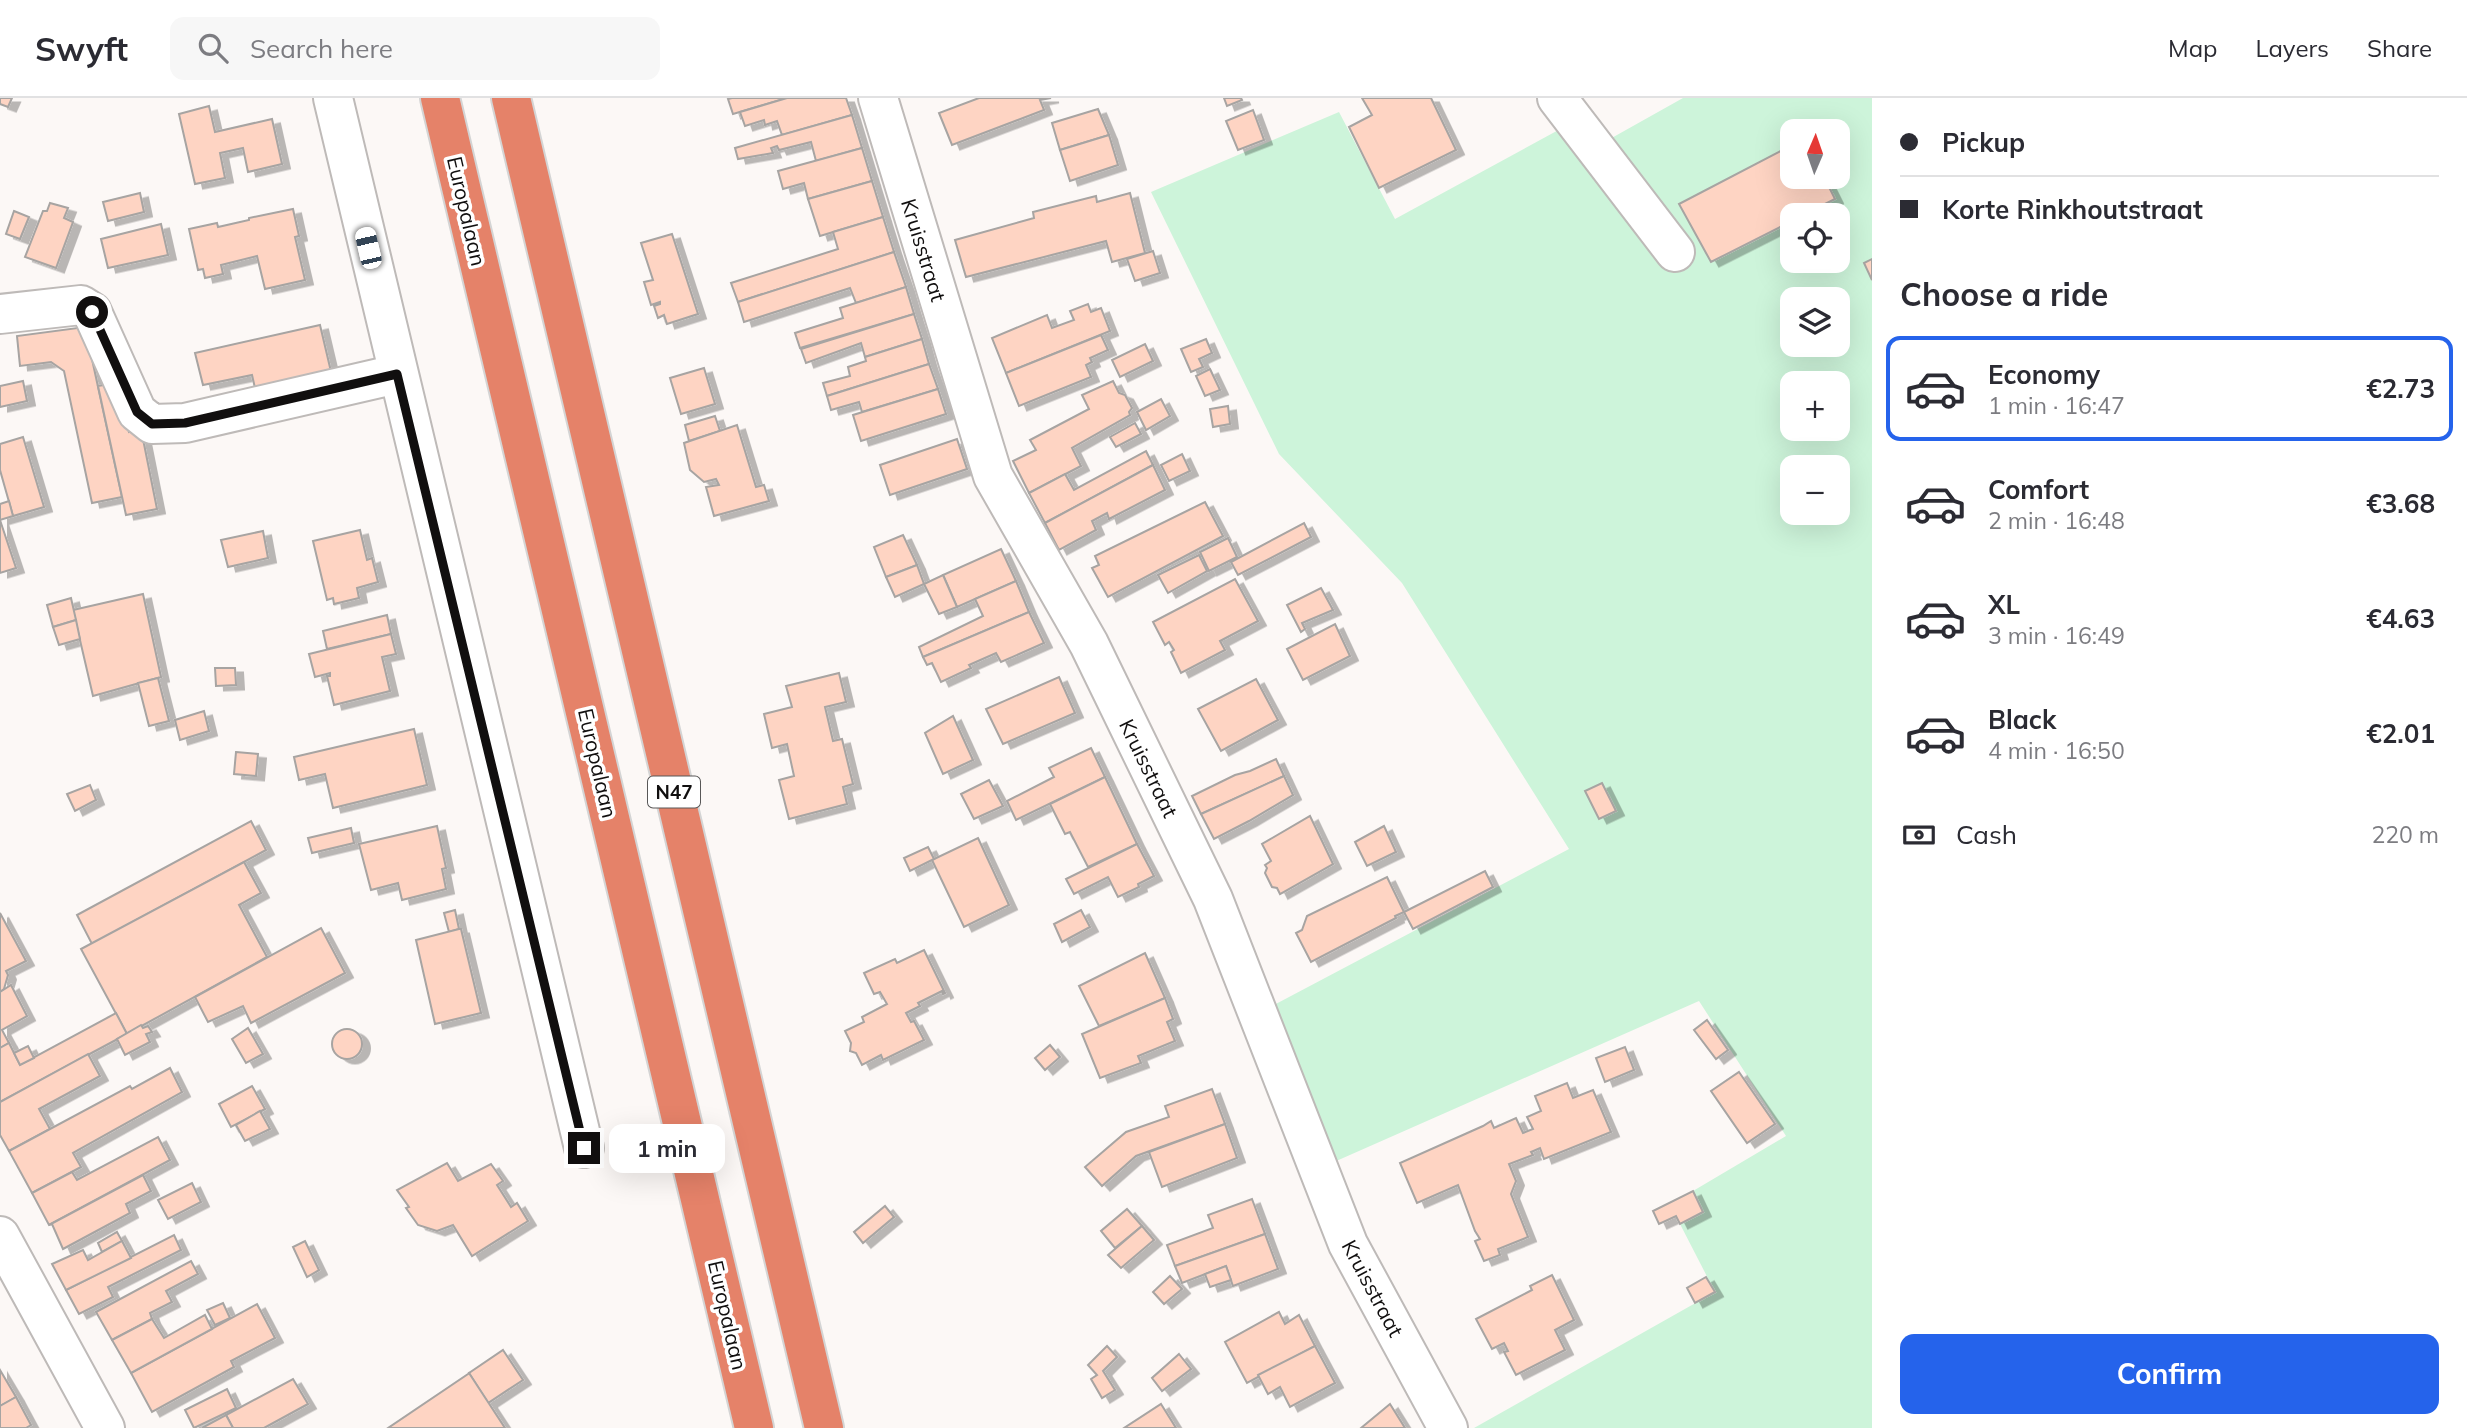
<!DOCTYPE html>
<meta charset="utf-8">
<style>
body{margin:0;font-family:Mulish,sans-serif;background:#f7f7f7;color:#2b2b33;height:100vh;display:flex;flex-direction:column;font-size:26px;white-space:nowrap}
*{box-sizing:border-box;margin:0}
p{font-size:23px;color:#7c7c81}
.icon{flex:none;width:38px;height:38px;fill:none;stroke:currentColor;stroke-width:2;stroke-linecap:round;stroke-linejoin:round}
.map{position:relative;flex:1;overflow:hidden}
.panel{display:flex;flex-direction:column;background:#fff;width:595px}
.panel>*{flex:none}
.banner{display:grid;align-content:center;height:154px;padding:0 28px;background:#fff}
.needle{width:46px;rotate:2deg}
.buttons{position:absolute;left:1780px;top:21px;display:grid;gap:14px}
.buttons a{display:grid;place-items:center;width:70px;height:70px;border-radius:14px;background:#fff;box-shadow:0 7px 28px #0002;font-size:35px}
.end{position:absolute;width:32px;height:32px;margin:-16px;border:9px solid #110f0f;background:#fff;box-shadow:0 0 0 4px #fff}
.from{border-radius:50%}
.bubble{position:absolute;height:49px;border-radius:14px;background:#fff;box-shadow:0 7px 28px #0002;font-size:23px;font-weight:700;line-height:49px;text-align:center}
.car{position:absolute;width:21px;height:42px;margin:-21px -10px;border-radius:9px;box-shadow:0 0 5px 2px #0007;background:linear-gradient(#fff 24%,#345 0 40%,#fff 0 76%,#345 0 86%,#fff 0)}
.banner b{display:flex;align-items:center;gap:24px;height:66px;font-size:26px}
.banner b+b{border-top:2px solid #e1e1e2}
.banner i{width:18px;height:18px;background:#2b2b33}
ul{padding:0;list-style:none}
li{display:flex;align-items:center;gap:21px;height:105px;margin:0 14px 10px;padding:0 14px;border:4px solid transparent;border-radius:14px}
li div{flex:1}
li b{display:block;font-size:26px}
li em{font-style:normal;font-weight:700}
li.current{border-color:#2563eb}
li>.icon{width:63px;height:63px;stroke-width:1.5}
h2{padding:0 28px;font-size:32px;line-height:84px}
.pay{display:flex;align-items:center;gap:18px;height:77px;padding:0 28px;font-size:26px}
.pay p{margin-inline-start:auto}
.cta{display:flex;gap:14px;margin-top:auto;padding:14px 28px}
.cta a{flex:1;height:80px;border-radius:14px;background:#2563eb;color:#fff;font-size:28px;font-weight:700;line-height:80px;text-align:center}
header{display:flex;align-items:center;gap:42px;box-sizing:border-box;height:98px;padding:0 35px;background:#fff;border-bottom:2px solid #e1e1e2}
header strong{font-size:33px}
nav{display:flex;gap:38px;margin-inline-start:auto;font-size:24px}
.search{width:490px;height:63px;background:#f7f7f7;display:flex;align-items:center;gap:18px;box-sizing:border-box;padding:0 24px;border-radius:14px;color:#7c7c81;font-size:26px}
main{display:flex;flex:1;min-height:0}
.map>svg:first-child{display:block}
</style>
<header>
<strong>Swyft</strong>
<div class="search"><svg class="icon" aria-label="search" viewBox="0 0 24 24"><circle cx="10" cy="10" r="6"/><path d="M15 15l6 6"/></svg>Search here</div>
<nav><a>Map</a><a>Layers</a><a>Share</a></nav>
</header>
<main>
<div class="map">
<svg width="1872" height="1330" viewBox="0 0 1872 1330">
<defs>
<filter id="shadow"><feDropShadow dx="8" dy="4.5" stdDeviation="0" flood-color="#0004"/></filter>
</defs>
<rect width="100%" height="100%" fill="#fcf8f6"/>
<path fill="#cdf4da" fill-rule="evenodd" d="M1683 0H1872V1330H1474L1715 1194 1680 1126 1703 1114 1693 1093 1786 1038 1699 903 1334 1064 1272 908 1569 751 1402 485 1279 356 1151 94 1339 14 1395 121 1575 23 1592 51ZM1792 33H1838V79H1792ZM1792 117H1838V163H1792ZM1792 201H1838V247H1792ZM1792 285H1838V331H1792ZM1792 369H1838V415H1792Z"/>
<g fill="#fed4c3" stroke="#a7a4a2" stroke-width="2" filter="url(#shadow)">
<path d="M0 0H12L8 9 0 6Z"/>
<path d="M732 0H787L733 16 728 1Z"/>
<path d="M787 0H846L852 17 782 37 777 23 765 27 764 22 745 28 740 14Z"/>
<path d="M979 0H1051L1040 2 1044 12 952 47 939 15Z"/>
<path d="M1224 0H1241L1242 2 1227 8Z"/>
<path d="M1362 0H1431L1456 52 1379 90 1349 29 1372 17Z"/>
<path d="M209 8 215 34 272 21 282 66 248 74 243 50 220 55 225 80 195 86 179 16Z"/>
<path d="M1098 11 1109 37 1060 52 1052 25Z"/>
<path d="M1253 12 1264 42 1238 52 1226 23Z"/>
<path d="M852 17 862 50 816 63 811 44 779 52 777 48 771 50 773 55 738 61 735 50Z"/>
<path d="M1109 37 1118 67 1070 83 1060 52Z"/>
<path d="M1792 47V79H1824L1835 101 1803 117H1792V123L1711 164 1679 106Z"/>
<path d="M862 50 872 83 808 101 804 85 783 91 778 73Z"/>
<path d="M872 83 883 119 820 138 808 101Z"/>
<path d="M140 95 144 114 108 123 103 104Z"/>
<path d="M1130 95 1145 155 1112 164 1106 143 966 179 955 142 1034 120 1033 114 1096 98 1097 104Z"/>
<path d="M50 105 68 110 64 120 73 124 56 170 25 159 43 113H47Z"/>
<path d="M293 111 299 138 295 139 305 182 265 191 257 158 221 167 223 176 205 180 203 171 198 172 189 131 217 125 218 129 249 122V120Z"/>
<path d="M14 113 29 119 20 141 6 136Z"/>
<path d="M883 119 894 154 738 204 731 185 838 151 833 134Z"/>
<path d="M161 126 168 157 108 170 101 141Z"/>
<path d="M672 136 698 216 667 226 664 217 658 220 654 208 660 206V204L651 207 644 184 653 182 641 145Z"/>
<path d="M1153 153 1160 175 1135 183 1127 161Z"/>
<path d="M894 154 906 189 856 205 850 190 744 224 738 204Z"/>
<path d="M1872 161V182L1864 165Z"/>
<path d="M906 189 914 216 800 250 795 235 843 220 840 210Z"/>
<path d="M1088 206 1091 214 1101 210 1110 233 1006 275 992 240 1047 217 1052 230 1074 222 1070 213Z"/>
<path d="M914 216 922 241 865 259 861 245 806 265 801 251Z"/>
<path d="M320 227 332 278 255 290 252 277 203 287 195 255Z"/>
<path d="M85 229 122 399 92 405 64 273 51 264 20 268 17 238Z"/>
<path d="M1101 237 1108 252 1090 260 1092 264 1086 267 1091 279 1019 308 1006 275Z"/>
<path d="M922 241 929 266 827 298 823 285 850 278 848 269 866 263 865 259Z"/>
<path d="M1206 241 1212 255 1199 261 1203 269 1191 274 1181 251Z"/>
<path d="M1145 246 1153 263 1120 279 1112 262Z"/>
<path d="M929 266 938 291 862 314 859 304 831 312 827 298Z"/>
<path d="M704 270 715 306 681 316 670 280Z"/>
<path d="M1210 271 1220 292 1205 298 1196 278Z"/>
<path d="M23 283 27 303 0 309V288Z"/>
<path d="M1113 283 1119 295 1125 297 1132 310 1129 314 1130 317 1072 350 1081 368 1029 395 1013 363 1036 352 1030 342 1089 311 1082 297Z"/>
<path d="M115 285 129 334 141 331 157 411 126 417 98 288Z"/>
<path d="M938 291 946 316 861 343 853 317Z"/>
<path d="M1161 301 1170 318 1146 332 1137 314Z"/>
<path d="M1228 308 1230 326 1213 329 1210 311Z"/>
<path d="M715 318 720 333 689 343 685 327Z"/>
<path d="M1135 325 1141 336 1116 349 1110 339Z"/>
<path d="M737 327 756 389 764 387 769 403 714 418 706 389 719 387 716 381 704 384 690 372 684 345Z"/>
<path d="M23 339 44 409 13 418 0 372V346Z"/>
<path d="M957 341 967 371 890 397 880 367Z"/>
<path d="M1146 353 1153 367 1045 425 1029 395 1065 376 1074 392Z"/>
<path d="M1182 356 1190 373 1169 383 1161 367Z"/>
<path d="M1153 367 1165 392 1109 421 1107 415 1092 423 1096 432 1059 452 1045 425Z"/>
<path d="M9 403 13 418 0 422V406Z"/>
<path d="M1205 404 1223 438 1108 499 1092 470 1099 467 1095 458Z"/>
<path d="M0 422 16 470 0 475Z"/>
<path d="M1304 425 1311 439 1238 477 1231 464Z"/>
<path d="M360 432 367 462 372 460 378 484 357 490 359 500 334 506 333 500 327 502 313 443Z"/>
<path d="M263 433 268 460 228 469 221 442Z"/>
<path d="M903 437 917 467 886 479 874 449Z"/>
<path d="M1228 440 1237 459 1209 473 1200 454Z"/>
<path d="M1001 451 1016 483 957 509 943 477Z"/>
<path d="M1199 457 1207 473 1168 495 1158 477Z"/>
<path d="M917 467 924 486 895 499 886 479Z"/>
<path d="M943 477 957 509 939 516 924 486Z"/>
<path d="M1235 481 1258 523 1220 543 1225 552 1181 575 1171 554 1174 552 1169 544 1165 547 1153 524Z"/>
<path d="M1016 483 1029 514 923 559 919 549 983 518 975 501Z"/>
<path d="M1321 490 1333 512 1302 525 1305 531 1301 534 1287 507Z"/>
<path d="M143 496 161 579 93 598 73 512Z"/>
<path d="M71 500 76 522 53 529 47 507Z"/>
<path d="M1029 514 1044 545 1001 564 996 555 969 567 971 570 941 584 932 565 927 567 923 559Z"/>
<path d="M387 517 391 536 327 551 323 533Z"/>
<path d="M76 522 80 541 59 547 53 529Z"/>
<path d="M1335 526 1350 558 1303 582 1287 551Z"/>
<path d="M391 536 396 556 382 559 390 593 334 607 327 578H330V575L315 579 309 556Z"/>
<path d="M215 570H235L236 587 216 588Z"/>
<path d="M839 575 846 604 825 609 833 643 842 641 853 686 843 689 847 706 789 721 779 682 794 678 787 646 772 650 764 616 792 609 786 588Z"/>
<path d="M1059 579 1075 615 1003 646 986 611Z"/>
<path d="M158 580 169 623 149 628 138 585Z"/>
<path d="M1256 581 1278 622 1221 653 1198 611Z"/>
<path d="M204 613 209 633 180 642 175 622Z"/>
<path d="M953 618 973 662 943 676 925 635Z"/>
<path d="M414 631 427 687 333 710 325 676 299 682 294 659Z"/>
<path d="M1091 650 1105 679 1016 722 1007 703 1054 679 1049 670Z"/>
<path d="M236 654 258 656 256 678 234 676Z"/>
<path d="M1276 661 1284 678 1201 716 1192 698 1235 677 1250 673Z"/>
<path d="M1284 678 1293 697 1249 723 1214 741 1201 716Z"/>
<path d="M1105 679 1137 746 1088 769 1070 734 1065 736 1050 706Z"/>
<path d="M989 682 1003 708 974 721 961 696Z"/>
<path d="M1602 685 1616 713 1599 721 1585 693Z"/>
<path d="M90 687 96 702 75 713 67 696Z"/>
<path d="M1310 718 1333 766 1280 796 1277 790 1272 789 1265 775 1267 770 1265 767 1271 763 1262 746Z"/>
<path d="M251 723 266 752 92 846 77 817Z"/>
<path d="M437 728 446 770 442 771 446 791 402 802 398 785 371 792 359 746Z"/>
<path d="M1384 728 1396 754 1367 768 1355 744Z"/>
<path d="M351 730 354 745 312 755 308 740Z"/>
<path d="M978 740 1009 807 964 829 932 762Z"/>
<path d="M1137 746 1154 778 1138 786 1139 789 1118 799 1108 779 1074 796 1066 781Z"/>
<path d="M928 749 934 761 910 773 904 760Z"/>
<path d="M244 764 261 795 239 807 267 859 127 936 81 851Z"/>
<path d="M1485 773 1493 789 1413 831 1404 814Z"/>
<path d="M1387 779 1404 814 1395 818 1396 820 1311 864 1296 835 1302 832 1307 818Z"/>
<path d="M455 812 459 831 449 834 444 815Z"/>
<path d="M1081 812 1090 829 1062 844 1054 826Z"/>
<path d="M0 815 26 863 6 873 8 877 4 891 0 894Z"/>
<path d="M321 830 345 875 251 925 243 908 208 924 195 899Z"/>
<path d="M459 831H461L481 915 435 926 416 842Z"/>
<path d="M924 852 945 895 943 896 942 893 918 905 920 908 906 915 911 924 914 923 924 942 883 962 881 957 862 967 856 955 850 953 851 945 845 933 864 924 862 919 887 906 880 894 874 896 864 875 895 861 897 865Z"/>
<path d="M1145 855 1165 900 1099 928 1079 888Z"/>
<path d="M11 887 27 918 2 932 9 945 0 950V894Z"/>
<path d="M1165 900 1173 921 1167 924 1175 943 1138 958 1141 965 1100 980 1082 936Z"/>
<path d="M116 915 127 936 0 1004V950L9 945 20 967Z"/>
<path d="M1707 922 1728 952 1716 961 1694 932Z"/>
<path d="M141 927 143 930 148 928 152 934 146 936 150 944 125 957 117 941Z"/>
<path d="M248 930 263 956 246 965 232 941Z"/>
<circle cx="347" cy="946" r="15"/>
<path d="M1050 947 1060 959 1045 972 1035 960Z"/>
<path d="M28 948 34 960 20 967 14 955Z"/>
<path d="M1625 949 1634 972 1605 984 1596 960Z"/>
<path d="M88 956 100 978 39 1011 50 1031 9 1053 0 1037V1004Z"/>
<path d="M170 970 182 994 73 1055 81 1069 32 1095 9 1053 130 988 132 991Z"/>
<path d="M1739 974 1775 1026 1747 1045 1711 993Z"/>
<path d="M1567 985 1573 1000 1593 992 1611 1034 1544 1061 1540 1050 1531 1054 1533 1057 1509 1066 1516 1083 1511 1096 1528 1139 1498 1151 1500 1157 1484 1163 1475 1143 1480 1141 1475 1133 1458 1087 1417 1105 1400 1065 1483 1028 1491 1023 1494 1030 1516 1020 1523 1035 1533 1031 1527 1019 1541 1013 1535 998Z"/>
<path d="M252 988 265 1011 231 1029 219 1006Z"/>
<path d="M1212 991 1225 1026 1136 1058 1102 1088 1085 1069 1126 1034 1169 1019 1165 1008Z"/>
<path d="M260 1013 270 1031 245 1043 236 1027Z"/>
<path d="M1225 1026 1237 1060 1162 1089 1149 1054Z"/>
<path d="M158 1039 170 1062 49 1127 32 1095 72 1074 77 1082Z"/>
<path d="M447 1065 458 1083 491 1066 503 1083 497 1087 511 1109 517 1105 528 1123 472 1158 453 1127 437 1133 418 1127 406 1110 409 1109 397 1092Z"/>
<path d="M143 1077 151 1093 126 1106 130 1115 63 1151 52 1126 49 1127Z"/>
<path d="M192 1085 201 1104 168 1121 158 1102Z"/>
<path d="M1693 1093 1703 1114 1680 1126 1676 1118 1659 1126 1653 1113Z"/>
<path d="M1252 1101 1265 1136 1175 1168 1167 1147 1213 1130 1208 1117Z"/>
<path d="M885 1108 894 1119 863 1145 854 1134Z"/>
<path d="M1127 1111 1142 1128 1115 1150 1101 1133Z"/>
<path d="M1142 1128 1154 1142 1121 1170 1108 1157Z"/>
<path d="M117 1134 122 1143 102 1154 98 1145Z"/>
<path d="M1265 1136 1278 1171 1233 1188 1226 1168 1182 1185 1175 1168Z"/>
<path d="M174 1137 181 1152 108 1189 113 1199 79 1216 66 1192Z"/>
<path d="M122 1143 131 1160 66 1192 52 1166 83 1152 88 1162Z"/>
<path d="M305 1143 319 1172 307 1179 293 1149Z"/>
<path d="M191 1163 198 1176 166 1193 172 1204 150 1215 152 1221 112 1242 96 1214Z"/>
<path d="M1226 1168 1231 1182 1210 1189 1205 1176Z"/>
<path d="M1552 1177 1574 1222 1555 1232 1565 1252 1516 1277 1504 1254 1508 1253 1504 1245 1492 1251 1476 1221 1532 1192 1530 1188Z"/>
<path d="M1170 1178 1182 1191 1164 1206 1153 1194Z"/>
<path d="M1706 1179 1715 1194 1695 1205 1687 1190Z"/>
<path d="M223 1205 230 1220 215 1227 207 1212Z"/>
<path d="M257 1206 275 1240 231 1263 234 1269 152 1314 131 1275Z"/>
<path d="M1279 1214 1285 1226 1299 1217 1315 1248 1247 1285 1225 1244Z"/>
<path d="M205 1217 212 1231 131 1275 112 1242 152 1221 164 1240Z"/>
<path d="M1107 1248 1117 1259 1103 1273 1115 1292 1102 1300 1091 1281 1097 1277 1088 1267Z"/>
<path d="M1315 1248 1335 1285 1290 1309 1280 1289 1268 1296 1258 1277Z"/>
<path d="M503 1252 523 1282 488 1305 469 1275Z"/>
<path d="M1179 1256 1191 1271 1162 1293 1152 1280Z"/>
<path d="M0 1272 16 1299 0 1308Z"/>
<path d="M469 1275 505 1330H388L468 1276Z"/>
<path d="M293 1281 308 1306 264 1330H233L226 1317Z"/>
<path d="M227 1291 236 1310 194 1330 185 1312Z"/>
<path d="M16 1299 31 1327 26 1330H0V1308Z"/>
<path d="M1161 1306 1176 1330H1124Z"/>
<path d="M1390 1306 1405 1330H1361Z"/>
<path d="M226 1317 233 1330H202Z"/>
</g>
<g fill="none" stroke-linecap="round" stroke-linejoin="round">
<defs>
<g id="minor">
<path d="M333 0 584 1050"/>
<path d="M878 0 993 378 1089 546 1213 801 1348 1146 1448 1330"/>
<path d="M1557 0 1675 154"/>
<path d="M0 216 81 207 92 214 137 314 152 326 185 325 397 276"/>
<path d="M0 1138 105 1330"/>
</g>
<g id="highway">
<path d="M440 0 754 1330"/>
<path d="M511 0 824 1330"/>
</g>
</defs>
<use href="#minor" stroke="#bebab8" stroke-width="42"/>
<use href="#highway" stroke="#d4d4d4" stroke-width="42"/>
<use href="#minor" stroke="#fff" stroke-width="38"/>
<use href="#highway" stroke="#e58269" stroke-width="38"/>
</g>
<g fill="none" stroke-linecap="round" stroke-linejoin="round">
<path stroke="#110f0f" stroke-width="9" d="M92 214 137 314 152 326 185 325 397 276 584 1050"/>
</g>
<g text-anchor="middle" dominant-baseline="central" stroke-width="7" stroke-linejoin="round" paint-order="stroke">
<rect fill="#fff" stroke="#585757" stroke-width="2" x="648" y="678.5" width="52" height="31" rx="5"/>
<g font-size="19" font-weight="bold" fill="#110f0f">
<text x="674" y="694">N47</text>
</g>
<g font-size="21" fill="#110f0f" stroke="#fff">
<text transform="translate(467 113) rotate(77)">Europalaan</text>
<text transform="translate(924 152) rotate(73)">Kruisstraat</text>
<text transform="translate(598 665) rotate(77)">Europalaan</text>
<text transform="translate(1149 670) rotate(64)">Kruisstraat</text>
<text transform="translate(1373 1190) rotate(62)">Kruisstraat</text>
<text transform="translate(728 1217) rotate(77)">Europalaan</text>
</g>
</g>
</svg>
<div class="buttons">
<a><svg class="needle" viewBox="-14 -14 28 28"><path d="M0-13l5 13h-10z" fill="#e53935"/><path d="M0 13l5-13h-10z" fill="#7c7c81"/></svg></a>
<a><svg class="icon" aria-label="locate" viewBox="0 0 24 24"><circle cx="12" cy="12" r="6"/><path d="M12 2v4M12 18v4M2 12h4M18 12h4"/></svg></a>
<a><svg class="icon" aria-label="layers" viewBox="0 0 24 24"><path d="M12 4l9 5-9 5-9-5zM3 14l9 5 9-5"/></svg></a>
<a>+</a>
<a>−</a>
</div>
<i class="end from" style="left:92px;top:214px"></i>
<i class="end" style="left:584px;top:1050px"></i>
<div class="bubble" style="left:609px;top:1026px;width:116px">1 min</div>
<i class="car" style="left:368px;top:150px;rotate:347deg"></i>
</div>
<section class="panel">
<div class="banner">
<b><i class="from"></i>Pickup</b>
<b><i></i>Korte Rinkhoutstraat</b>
</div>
<h2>Choose a ride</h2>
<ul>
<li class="current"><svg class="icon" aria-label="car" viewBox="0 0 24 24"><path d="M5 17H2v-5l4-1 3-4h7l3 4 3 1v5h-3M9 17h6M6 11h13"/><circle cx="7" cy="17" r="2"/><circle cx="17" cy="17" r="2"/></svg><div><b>Economy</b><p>1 min · 16:47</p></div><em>€2.73</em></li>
<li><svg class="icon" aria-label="car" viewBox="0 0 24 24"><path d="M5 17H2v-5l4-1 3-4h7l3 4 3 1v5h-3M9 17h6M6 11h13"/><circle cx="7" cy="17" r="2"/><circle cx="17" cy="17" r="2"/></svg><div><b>Comfort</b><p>2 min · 16:48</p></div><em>€3.68</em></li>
<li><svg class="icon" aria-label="car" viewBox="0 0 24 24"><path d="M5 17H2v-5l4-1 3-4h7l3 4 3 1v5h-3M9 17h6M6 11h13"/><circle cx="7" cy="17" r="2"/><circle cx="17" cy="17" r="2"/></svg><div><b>XL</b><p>3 min · 16:49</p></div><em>€4.63</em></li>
<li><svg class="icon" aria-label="car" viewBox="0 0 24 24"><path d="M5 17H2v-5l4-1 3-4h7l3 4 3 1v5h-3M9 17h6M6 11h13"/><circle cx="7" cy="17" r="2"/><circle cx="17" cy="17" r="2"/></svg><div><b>Black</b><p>4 min · 16:50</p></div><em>€2.01</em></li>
</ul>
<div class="pay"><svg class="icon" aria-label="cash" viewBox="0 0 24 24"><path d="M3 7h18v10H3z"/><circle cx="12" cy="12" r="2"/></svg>Cash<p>220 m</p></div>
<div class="cta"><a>Confirm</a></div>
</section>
</main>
